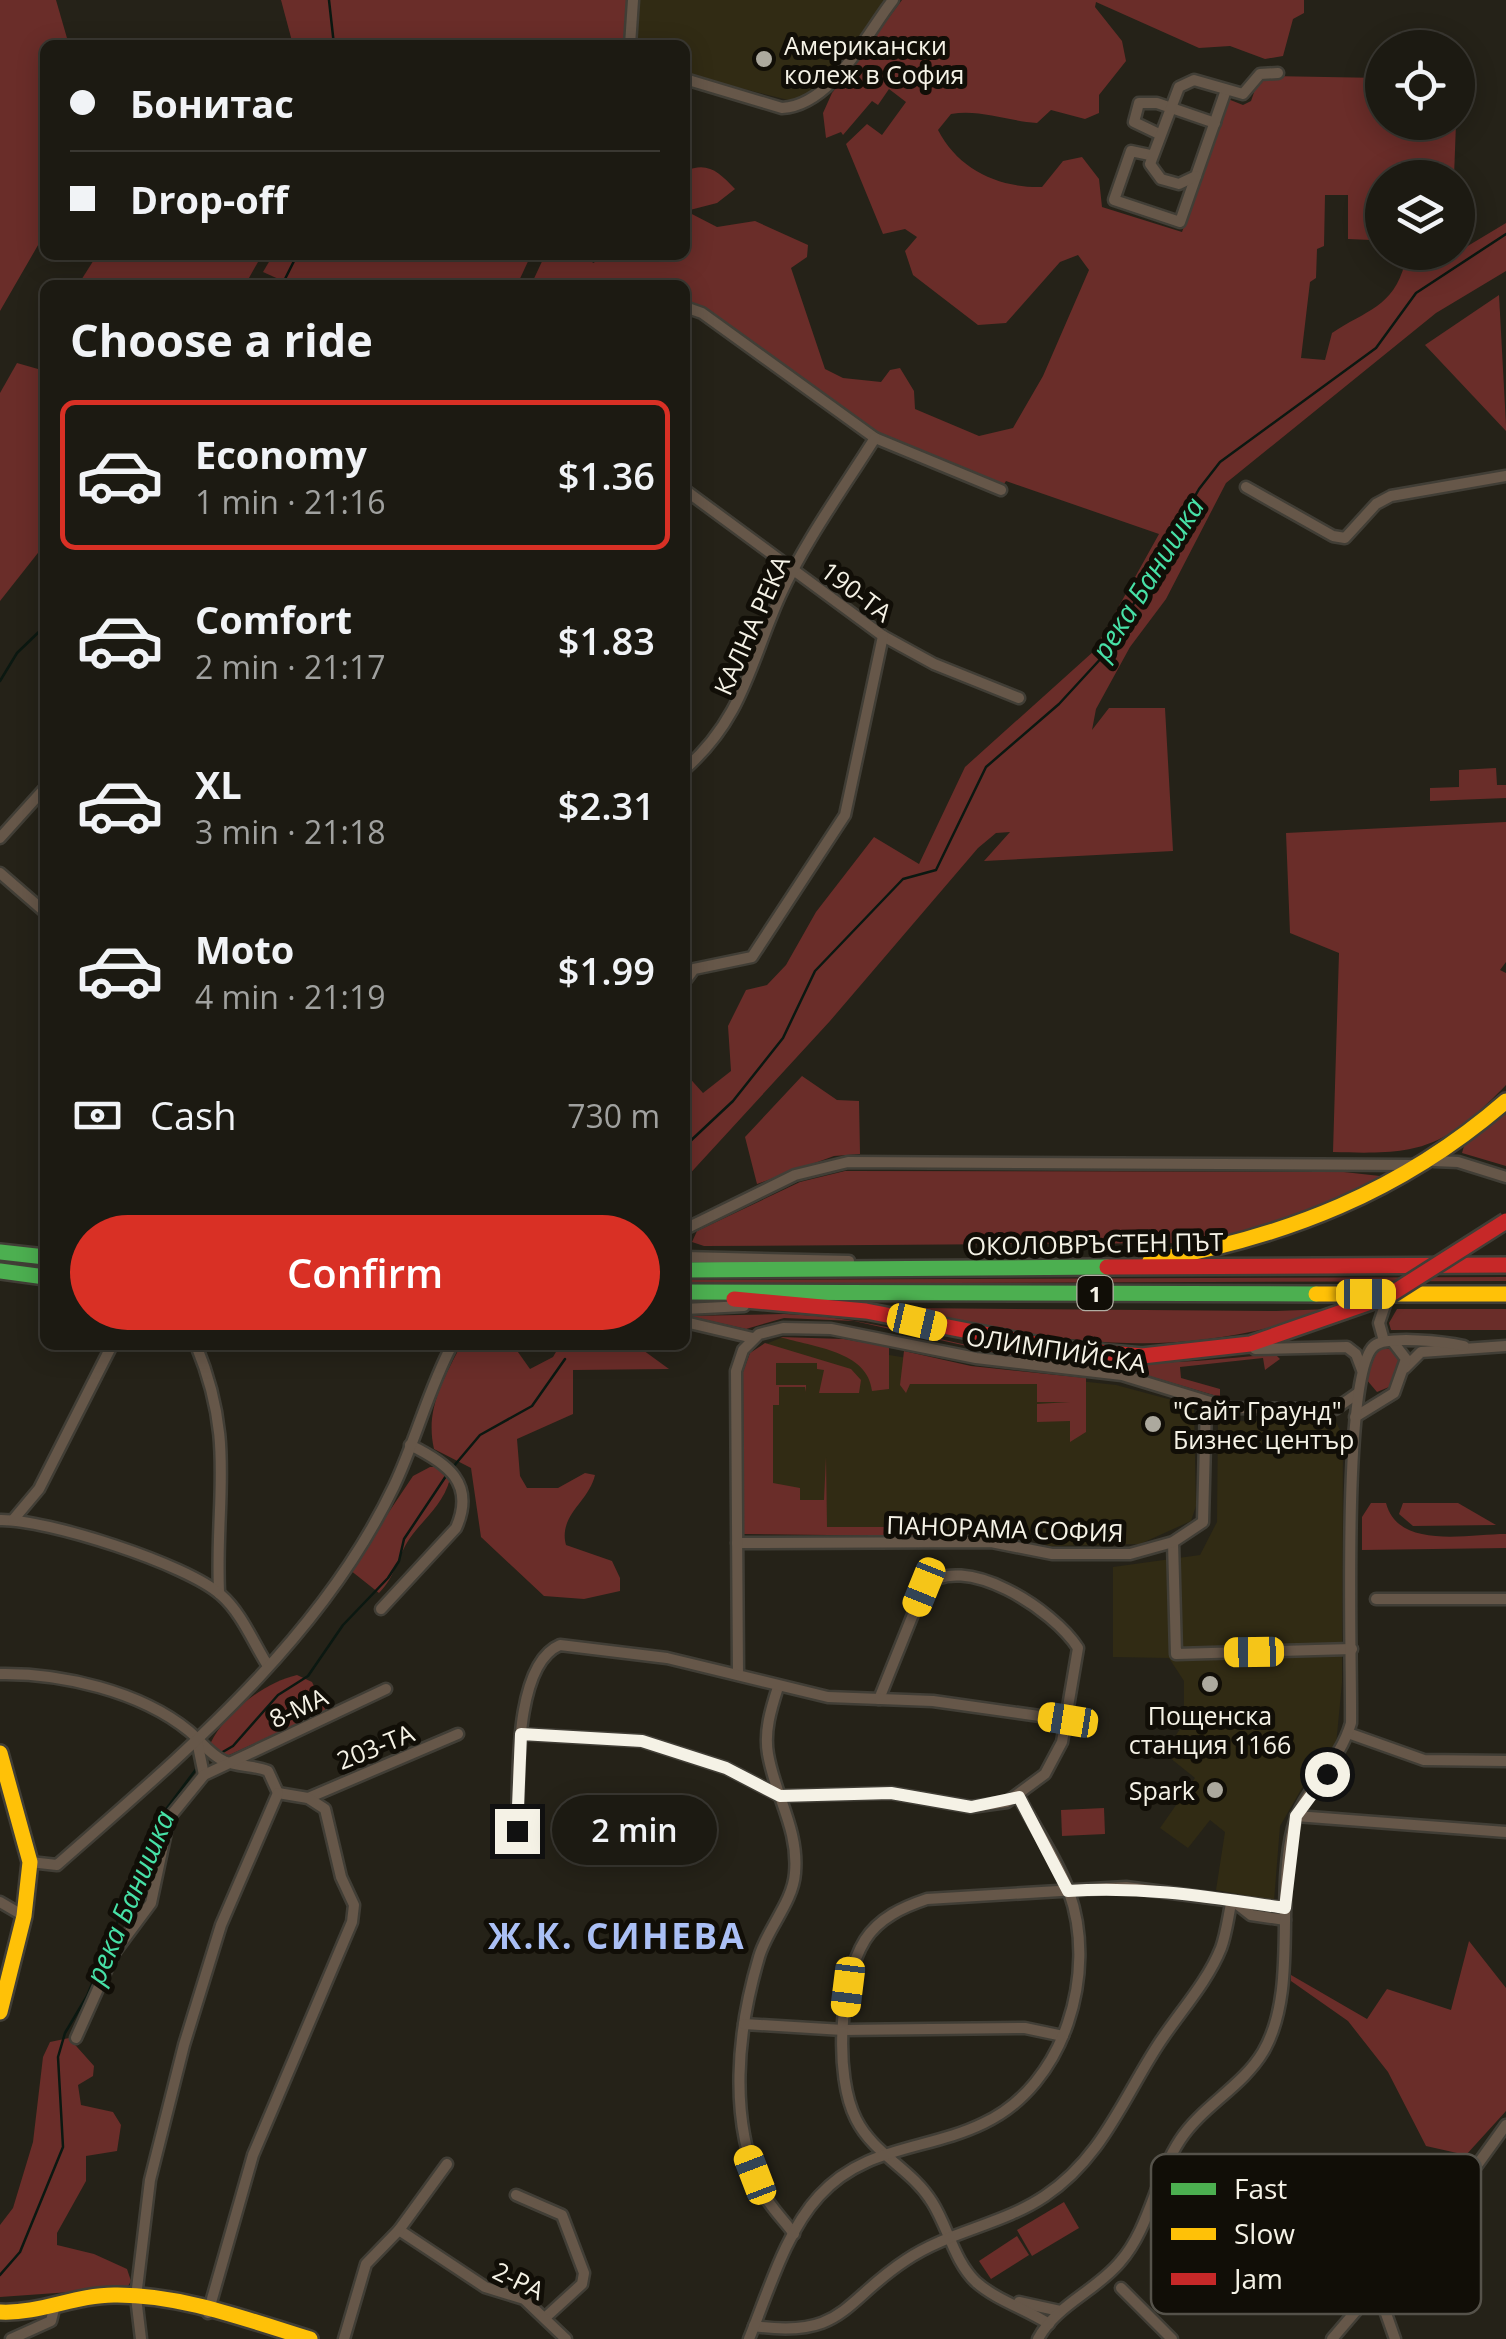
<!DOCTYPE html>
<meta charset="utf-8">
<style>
body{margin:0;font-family:"Open Sans",sans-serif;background:#292720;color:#f1f3f6;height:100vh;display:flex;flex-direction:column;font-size:38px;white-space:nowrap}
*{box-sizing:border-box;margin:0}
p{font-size:32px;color:#a0a19f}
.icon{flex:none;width:55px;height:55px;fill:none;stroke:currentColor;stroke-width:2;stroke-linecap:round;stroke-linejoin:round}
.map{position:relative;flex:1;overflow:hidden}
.drawer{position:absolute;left:40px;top:280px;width:650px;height:1070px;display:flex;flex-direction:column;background:#1c1a12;border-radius:15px;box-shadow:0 5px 25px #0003,0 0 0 2px #3a3832}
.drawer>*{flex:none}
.top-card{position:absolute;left:40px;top:40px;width:650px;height:220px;border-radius:15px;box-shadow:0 5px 25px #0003,0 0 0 2px #3a3832;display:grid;align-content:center;height:220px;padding:0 30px;background:#1c1a12}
.fabs{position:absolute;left:1365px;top:30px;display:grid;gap:20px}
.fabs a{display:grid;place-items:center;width:110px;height:110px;border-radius:50%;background:#1c1a12;box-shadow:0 5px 25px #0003,0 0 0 2px #3a3832;font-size:50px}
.end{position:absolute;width:45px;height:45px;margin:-22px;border:12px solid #f5f2e6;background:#111;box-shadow:0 0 0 5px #111}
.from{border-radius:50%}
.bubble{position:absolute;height:70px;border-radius:35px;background:#1c1a12;box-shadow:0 5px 25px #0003,0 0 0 2px #3a3832;font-size:32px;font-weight:600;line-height:70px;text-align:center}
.car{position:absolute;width:30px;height:60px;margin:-30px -15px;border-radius:12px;box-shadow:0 0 8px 2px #0007;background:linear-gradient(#f5c518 24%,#345 0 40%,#f5c518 0 76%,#345 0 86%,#f5c518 0)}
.top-card b{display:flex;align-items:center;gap:35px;height:95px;font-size:38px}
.top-card b+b{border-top:2px solid #3a3832}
.top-card i{width:25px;height:25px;background:#f1f3f6}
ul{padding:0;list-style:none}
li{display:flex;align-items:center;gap:30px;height:150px;margin:0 20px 15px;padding:0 10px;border:5px solid transparent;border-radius:15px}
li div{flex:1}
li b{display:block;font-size:38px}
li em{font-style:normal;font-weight:600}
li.on{border-color:#d93025}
li>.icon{width:90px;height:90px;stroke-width:1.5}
h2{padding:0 30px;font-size:45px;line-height:120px}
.pay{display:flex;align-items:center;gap:25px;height:110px;padding:0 30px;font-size:38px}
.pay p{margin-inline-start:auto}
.action{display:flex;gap:20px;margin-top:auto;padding:20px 30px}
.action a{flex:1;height:115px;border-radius:60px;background:#d93025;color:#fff;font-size:40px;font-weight:600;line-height:115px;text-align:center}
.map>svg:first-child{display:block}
</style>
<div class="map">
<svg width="1506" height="2339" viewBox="0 0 1506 2339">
<rect width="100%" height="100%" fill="#252218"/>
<g fill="#312b14">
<path d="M637 0H887L824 84 792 101 685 74V45H635Z"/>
<path d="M783 1337 978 1370 1116 1385 1194 1406 1196 1506 1191 1521 1140 1544 1049 1546 1028 1538 983 1535 750 1534 761 1346Z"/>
<path d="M1218 1421 1336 1422 1343 1436 1342 1683 1336 1745 1302 1788 1280 1826 1274 1901 1216 1890 1225 1832 1210 1820 1188 1848 1160 1828 1195 1778 1164 1753 1184 1723V1681L1169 1658 1113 1657V1567L1200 1555 1217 1522Z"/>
</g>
<g fill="#6a2d29">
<path d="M0 0H56L69 45H45V233L0 311Z"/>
<path d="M281 0H628L625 45H293Z"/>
<path d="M902 0H1304V13L1293 19 1283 56 1265 59 1230 46 1199 48 1096 2 1095 7 1122 41 1126 61 1099 95V113L1085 119 1051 110 1037 123C1007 121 980 109 951 114L938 130C958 169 998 188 1042 187L1063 161 1082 157 1099 179 1102 207 1182 232 1228 99 1243 105 1251 101 1258 81 1268 76 1382 78V122L1456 123 1454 177 1382 178V233L1371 240 1348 239V195H1325L1324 246 1317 249 1316 278 1310 282 1301 358 1325 360 1332 333C1366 310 1393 308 1405 263L1441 262 1506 223V271L1436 313 1226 483 1166 599 1130 647 1096 709 1092 730 1109 708H1165L1173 851 984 861 1010 832 996 833 978 848 830 1021 685 1179V1073L703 1093 731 1071 728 1026 746 990 767 985 786 965 816 912 874 837 919 864 965 767 1094 651 1159 534 1006 481 1002 487 877 435 709 311 685 302V285H531L545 255H576L594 263 598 255H685V171C708 161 719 172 735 189L717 203 686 211 717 227 755 221 808 245 807 257 791 268 825 369 843 378 881 382 890 370 900 368 914 391 915 409 979 436 1013 428 1043 376 1089 270 1078 255 1060 262 1006 323 978 325 913 275 905 251 917 237 905 229 883 234 846 144 867 124 882 135 906 102 889 89 878 105 872 101 843 135 841 132 826 138 823 113 832 93Z"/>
<path d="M97 255H262L245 285H78Z"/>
<path d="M273 255H531L517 285H292L263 272Z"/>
<path d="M1499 295 1506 425V431L1425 345Z"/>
<path d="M17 363 45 371V544L0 601V393Z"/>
<path d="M1496 768 1497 785H1506V798L1430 801V788L1459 787V770Z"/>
<path d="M1506 822V962L1500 970 1506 973V1085C1443 1150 1419 1155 1333 1152L1339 953 1290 933 1286 833Z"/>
<path d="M802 1076 837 1100 859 1101 860 1154 834 1156 757 1184 745 1137Z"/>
<path d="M1506 1113V1166L1462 1153 1464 1146Z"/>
<path d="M845 1171 1344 1172 1389 1177 1298 1218 1200 1243 704 1246 692 1242 697 1231 800 1182Z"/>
<path d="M1506 1277V1281L685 1284V1280Z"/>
<path d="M905 1308 1276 1311 1331 1309C1175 1365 1061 1343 905 1308Z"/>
<path d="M1397 1309H1506V1330H1391L1389 1323Z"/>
<path d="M784 1314C865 1316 937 1341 1016 1355 1105 1369 1187 1363 1275 1354L1280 1359 1265 1370 1263 1358 1180 1367 1181 1378 1220 1389V1397L1122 1368 1003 1354 854 1321 784 1318 746 1329 689 1316Z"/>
<path d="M780 1337 844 1339 889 1347V1389L872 1391C868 1351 813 1347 780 1337Z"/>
<path d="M765 1343 851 1369 861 1380 859 1393H819L824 1370 817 1369V1363H776V1385H806V1392L805 1387H779V1405H773V1483L800 1488V1500H824L826 1457 827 1527H919V1536L744 1534 743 1372 750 1353Z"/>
<path d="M461 1345H513L530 1369 553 1357 560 1345H636L669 1369 573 1370V1414L517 1439 520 1476 527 1488H558L585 1473 595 1475C589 1502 558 1515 566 1545L612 1561 620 1578V1591L584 1599 544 1596 481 1537 471 1468 434 1449C425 1410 443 1380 461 1345Z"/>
<path d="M1383 1348 1392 1349 1400 1362 1389 1387 1377 1392 1366 1379 1376 1353Z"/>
<path d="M904 1351 971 1366 1086 1378V1432L1070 1442V1421L1037 1422V1404L1070 1402H1037V1384H910L906 1393 900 1385Z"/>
<path d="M430 1467H439L450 1479C443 1505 425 1517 410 1538 397 1557 396 1576 379 1593L350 1570 413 1476Z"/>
<path d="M1371 1503H1386C1398 1550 1468 1534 1506 1534V1548L1362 1550V1517Z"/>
<path d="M1403 1503H1458L1496 1525 1413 1526 1399 1514Z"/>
<path d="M297 1675 312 1682 326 1711 227 1756 210 1744C225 1713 263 1683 297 1675Z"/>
<path d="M1104 1808 1105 1834 1062 1836 1061 1810Z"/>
<path d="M1469 1941 1506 1988V2111L1466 2155 1426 2146 1388 2072 1348 2021 1291 1981V1975L1367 2019 1387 1989 1451 2010Z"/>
<path d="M69 2038 94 2066 93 2076 78 2085 81 2105 113 2112 121 2125 117 2151 86 2156V2181L57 2233V2245L94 2254 127 2269 131 2281 127 2288 0 2297V2225L13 2208 33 2142 43 2057 50 2042Z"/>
<path d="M1064 2202 1079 2228 1032 2256 1017 2230Z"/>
<path d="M1017 2236 1029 2255 991 2279 979 2261Z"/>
</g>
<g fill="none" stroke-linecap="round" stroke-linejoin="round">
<g stroke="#0b1811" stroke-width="2.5">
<path d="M329 0 334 45"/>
<path d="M282 285 297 255"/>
<path d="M0 681 17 653 45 626"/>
<path d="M685 1146 733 1101 783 1038 815 971 903 879 936 870 986 767 1059 704 1105 654 1199 489 1220 462 1376 348 1416 293 1506 234"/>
<path d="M453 1467 480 1435 532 1406 565 1359"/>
<path d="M221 1753 233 1746 278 1695 308 1676 343 1625 388 1578 399 1561 404 1539 448 1473"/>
<path d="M0 2275 20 2252 63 2147 58 2057 65 2033 87 1996 161 1816 197 1768"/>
</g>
<defs>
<g id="street">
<path d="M630 45 633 0"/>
<path d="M685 79 782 108C832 105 865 36 893 0"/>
<path d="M1159 134 1134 122 1139 103H1157L1215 123"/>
<path d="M1150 155 1131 151 1114 200 1180 222 1226 90"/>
<path d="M1196 176 1179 184 1161 179 1150 164 1179 87 1194 80 1243 94 1260 74 1278 73"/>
<path d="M685 307 702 313 875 438 1001 490"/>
<path d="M1246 487 1333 536 1345 538 1376 504 1391 496 1506 476"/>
<path d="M685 490 883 636 934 664 1019 698"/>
<path d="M685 769C743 718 750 663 780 596 805 541 843 489 875 438"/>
<path d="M0 838 45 788"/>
<path d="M0 873 45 912"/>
<path d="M685 981 694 969 752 957 845 815 883 636"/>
<path d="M1434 1161 1458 1162 1506 1177"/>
<path d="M685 1229 795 1175 848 1162 1418 1165"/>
<path d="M685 1257 849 1261"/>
<path d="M685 1309 744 1306"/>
<path d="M685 1322 753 1338"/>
<path d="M1384 1341 1379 1323 1388 1296"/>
<path d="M196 1345C236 1441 215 1496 219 1593"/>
<path d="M1255 1349 1347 1347 1356 1354 1362 1370"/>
<path d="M1405 1368 1421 1352 1506 1346"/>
<path d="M1355 1417 1394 1393 1406 1359 1393 1342"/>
<path d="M0 1520C46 1519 187 1564 221 1595 241 1612 254 1644 268 1666"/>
<path d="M13 1520 39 1489 112 1345"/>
<path d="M1173 1542 1176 1654 1352 1649"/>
<path d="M737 1543 991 1542 1052 1554H1130L1173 1542 1203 1522 1206 1402"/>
<path d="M1376 1599H1506"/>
<path d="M381 1609 456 1528C476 1483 447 1463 410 1445"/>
<path d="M0 1674C61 1673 140 1691 189 1731 201 1741 209 1754 224 1761 238 1767 254 1765 268 1771L278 1793"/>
<path d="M738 1674 736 1371 743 1350 759 1334 783 1328 831 1329 976 1358 1122 1375 1230 1408 1335 1409 1358 1393"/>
<path d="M778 1687C771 1709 764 1731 768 1754 775 1796 799 1829 795 1873 793 1902 767 1929 759 1957 737 2031 728 2120 762 2191 769 2206 784 2220 794 2234"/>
<path d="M1348 1733 1424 1760 1506 1761"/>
<path d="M521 1734 642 1741 726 1768 780 1796 891 1793 971 1807 1007 1802 1045 1774 1062 1742 1078 1648C1054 1610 963 1550 924 1587L879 1699"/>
<path d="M197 1741 204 1775"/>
<path d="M308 1798 458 1734"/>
<path d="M1296 1816 1506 1832"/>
<path d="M517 1831C519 1786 512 1665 560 1645L667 1658 828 1697 933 1701 1068 1720"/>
<path d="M30 1862 57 1865C183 1754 320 1641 394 1486 416 1440 428 1390 452 1345"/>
<path d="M0 1902 24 1916"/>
<path d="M1237 1904 1251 1915 1285 1920"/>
<path d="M744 2024 843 2030 1025 2028 1063 2036"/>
<path d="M76 2038 114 1953 151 1903 169 1818 204 1775 386 1689"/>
<path d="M516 2195 562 2215 584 2273 582 2284 547 2316"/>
<path d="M399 2230 485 2287 524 2299 566 2339"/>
<path d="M1121 2288 1172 2339"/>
<path d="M1377 2288 1395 2339"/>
<path d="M1019 2302 1060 2311"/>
<path d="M208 2313 253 2155 352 1922 354 1905 341 1877 325 1809 308 1798 278 1793"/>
<path d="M1049 2324C1026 2309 996 2300 976 2282 954 2261 948 2227 932 2202 911 2168 874 2155 856 2119 834 2076 839 1982 865 1940 879 1918 903 1907 927 1899L1126 1887 1285 1908"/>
<path d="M754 2326C844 2339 843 2301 906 2260 949 2231 1002 2225 1045 2196 1101 2159 1123 2099 1158 2045 1178 2014 1207 1983 1221 1948 1226 1935 1228 1918 1231 1904"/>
<path d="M11 2339 51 2321 55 2305"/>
<path d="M141 2339 136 2297 150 2180 184 2045 221 1925 278 1793"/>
<path d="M344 2339 366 2264 399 2230 447 2164"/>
<path d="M749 2339C768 2293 785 2233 819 2196 865 2145 927 2151 984 2123 1065 2085 1098 1972 1069 1892 1057 1859 1035 1828 1019 1797"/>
<path d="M1038 2339C1056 2305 1096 2291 1120 2262 1150 2228 1155 2178 1180 2140 1202 2106 1242 2087 1263 2052 1299 1991 1275 1896 1293 1828 1303 1789 1339 1765 1351 1723 1352 1665 1341 1374 1374 1346 1387 1335 1447 1342 1464 1346"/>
<path d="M1332 2339 1457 2193 1506 2125"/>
</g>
<g id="fast">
<path d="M0 1252 45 1257"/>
<path d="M685 1270 1107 1267"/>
<path d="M0 1271 45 1277"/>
<path d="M685 1292 1316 1294"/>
</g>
<g id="slow">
<path d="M1150 1261C1286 1237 1401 1192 1506 1101"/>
<path d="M1316 1294H1506"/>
<path d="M0 1753 30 1862 24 1916 0 2012"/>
<path d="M0 2312C40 2314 75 2295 114 2295 180 2294 248 2320 310 2339"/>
</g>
<g id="jam">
<path d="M1107 1267 1506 1265"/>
<path d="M734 1299 866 1311 1056 1348 1142 1356 1250 1344 1388 1296"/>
</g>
</defs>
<use href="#street" stroke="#413e36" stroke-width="15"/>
<use href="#fast" stroke="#413e36" stroke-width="20"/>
<use href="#slow" stroke="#413e36" stroke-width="20"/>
<use href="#jam" stroke="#413e36" stroke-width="20"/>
<use href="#street" stroke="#665749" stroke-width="10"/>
<use href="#fast" stroke="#4caf50" stroke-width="15"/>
<use href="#slow" stroke="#ffc107" stroke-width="15"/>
<use href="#jam" stroke="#c62828" stroke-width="15"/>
<defs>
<path id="jam-bridge" d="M1388 1296 1506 1221"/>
</defs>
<use href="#jam-bridge" stroke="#413e36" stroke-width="20" stroke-linecap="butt"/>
<use href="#jam-bridge" stroke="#c62828" stroke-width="15"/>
</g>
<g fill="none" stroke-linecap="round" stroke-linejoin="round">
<path stroke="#f5f2e6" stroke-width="12" d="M517 1831 521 1734 642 1741 726 1768 780 1796 891 1793 971 1807 1019 1797 1068 1891C1146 1886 1209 1897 1285 1908L1296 1816 1327 1774"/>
</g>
<g fill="#aca99e" stroke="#110e07" stroke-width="4">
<circle cx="764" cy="59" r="10"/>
<circle cx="1153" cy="1424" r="10"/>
<circle cx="1210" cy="1684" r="10"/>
<circle cx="1215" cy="1790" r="10"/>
</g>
<g text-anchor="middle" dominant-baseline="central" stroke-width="10" stroke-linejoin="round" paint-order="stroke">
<rect fill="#110e07" stroke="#b1aea3" stroke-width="2.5" x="1077.5" y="1276" width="35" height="34" rx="8"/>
<g font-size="22" font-weight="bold" fill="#f5f2e6">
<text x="1095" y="1293">1</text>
</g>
<g font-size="25" fill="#f5f2e6" stroke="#110e07" text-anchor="start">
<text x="784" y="45">Американски<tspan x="784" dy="29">колеж в София</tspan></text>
<text x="1173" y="1410">"Сайт Граунд"<tspan x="1173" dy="29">Бизнес център</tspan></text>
<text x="1210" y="1715" text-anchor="middle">Пощенска<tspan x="1210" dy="29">станция 1166</tspan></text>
<text x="1195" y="1790" text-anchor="end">Spark</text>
</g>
<g font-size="25" fill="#f5f2e6" stroke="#110e07">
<text transform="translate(857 591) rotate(37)">190-ТА</text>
<text transform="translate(751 625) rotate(-66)">КАЛНА РЕКА</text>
<text transform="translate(1095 1243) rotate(-1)">ОКОЛОВРЪСТЕН ПЪТ</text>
<text transform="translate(1056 1349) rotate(9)">ОЛИМПИЙСКА</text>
<text transform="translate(1005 1528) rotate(2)">ПАНОРАМА СОФИЯ</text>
<text transform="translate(298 1707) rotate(-25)">8-МА</text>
<text transform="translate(375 1746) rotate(-22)">203-ТА</text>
<text transform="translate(519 2280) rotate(26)">2-РА</text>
</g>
<g font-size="28" font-style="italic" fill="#47e1a7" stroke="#110e07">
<text transform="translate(1147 578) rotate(-58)">река Банишка</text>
<text transform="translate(129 1897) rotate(-67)">река Банишка</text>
</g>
<g font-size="35" font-weight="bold" letter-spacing="2.5" fill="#aabff5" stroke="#110e07">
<text x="617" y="1935">Ж.К. СИНЕВА</text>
</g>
</g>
<rect x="1151" y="2154" width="330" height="160" rx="15" fill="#110e07" stroke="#55524a" stroke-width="2.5"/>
<rect x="1171" y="2183" width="45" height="12" fill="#4caf50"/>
<rect x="1171" y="2228" width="45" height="12" fill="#ffc107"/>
<rect x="1171" y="2273" width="45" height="12" fill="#c62828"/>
<g font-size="28" fill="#f5f2e6">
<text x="1234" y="2199">Fast</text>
<text x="1234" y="2244">Slow</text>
<text x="1234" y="2289">Jam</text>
</g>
</svg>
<div class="fabs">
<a><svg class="icon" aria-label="locate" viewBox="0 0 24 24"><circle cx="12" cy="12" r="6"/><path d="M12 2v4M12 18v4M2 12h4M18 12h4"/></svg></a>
<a><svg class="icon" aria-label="layers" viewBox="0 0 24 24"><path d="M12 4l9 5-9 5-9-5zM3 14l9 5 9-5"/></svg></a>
</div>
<i class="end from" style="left:1327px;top:1774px"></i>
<i class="end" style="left:517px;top:1831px"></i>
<div class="bubble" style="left:552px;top:1795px;width:165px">2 min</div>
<i class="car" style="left:1366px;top:1294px;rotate:90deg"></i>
<i class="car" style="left:917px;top:1322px;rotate:103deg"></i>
<i class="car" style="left:924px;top:1587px;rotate:202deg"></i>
<i class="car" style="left:1254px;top:1652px;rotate:269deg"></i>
<i class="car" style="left:1068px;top:1720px;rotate:279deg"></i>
<i class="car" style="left:848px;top:1987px;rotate:187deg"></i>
<i class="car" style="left:755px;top:2175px;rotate:339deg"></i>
<div class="top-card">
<b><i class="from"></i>Бонитас</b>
<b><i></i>Drop-off</b>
</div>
<section class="drawer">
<h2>Choose a ride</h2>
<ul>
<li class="on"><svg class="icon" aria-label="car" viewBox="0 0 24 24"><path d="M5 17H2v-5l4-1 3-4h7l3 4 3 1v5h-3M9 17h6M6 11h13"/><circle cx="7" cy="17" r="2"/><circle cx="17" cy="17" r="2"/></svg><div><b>Economy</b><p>1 min · 21:16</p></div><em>$1.36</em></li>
<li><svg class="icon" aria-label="car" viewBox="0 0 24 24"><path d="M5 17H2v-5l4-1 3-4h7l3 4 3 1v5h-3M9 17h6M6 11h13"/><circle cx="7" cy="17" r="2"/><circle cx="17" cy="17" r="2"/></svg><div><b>Comfort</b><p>2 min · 21:17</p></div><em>$1.83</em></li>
<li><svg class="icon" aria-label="car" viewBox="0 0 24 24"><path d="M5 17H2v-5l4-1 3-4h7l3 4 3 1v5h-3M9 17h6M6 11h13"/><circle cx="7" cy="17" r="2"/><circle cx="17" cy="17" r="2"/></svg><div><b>XL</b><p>3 min · 21:18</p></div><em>$2.31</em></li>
<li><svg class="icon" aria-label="car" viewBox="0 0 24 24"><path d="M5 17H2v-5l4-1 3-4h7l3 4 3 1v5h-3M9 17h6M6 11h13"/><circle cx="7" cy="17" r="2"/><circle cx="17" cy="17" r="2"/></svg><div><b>Moto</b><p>4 min · 21:19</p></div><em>$1.99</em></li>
</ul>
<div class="pay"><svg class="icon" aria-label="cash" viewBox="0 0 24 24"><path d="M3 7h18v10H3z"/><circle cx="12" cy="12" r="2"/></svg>Cash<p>730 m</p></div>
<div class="action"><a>Confirm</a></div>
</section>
</div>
